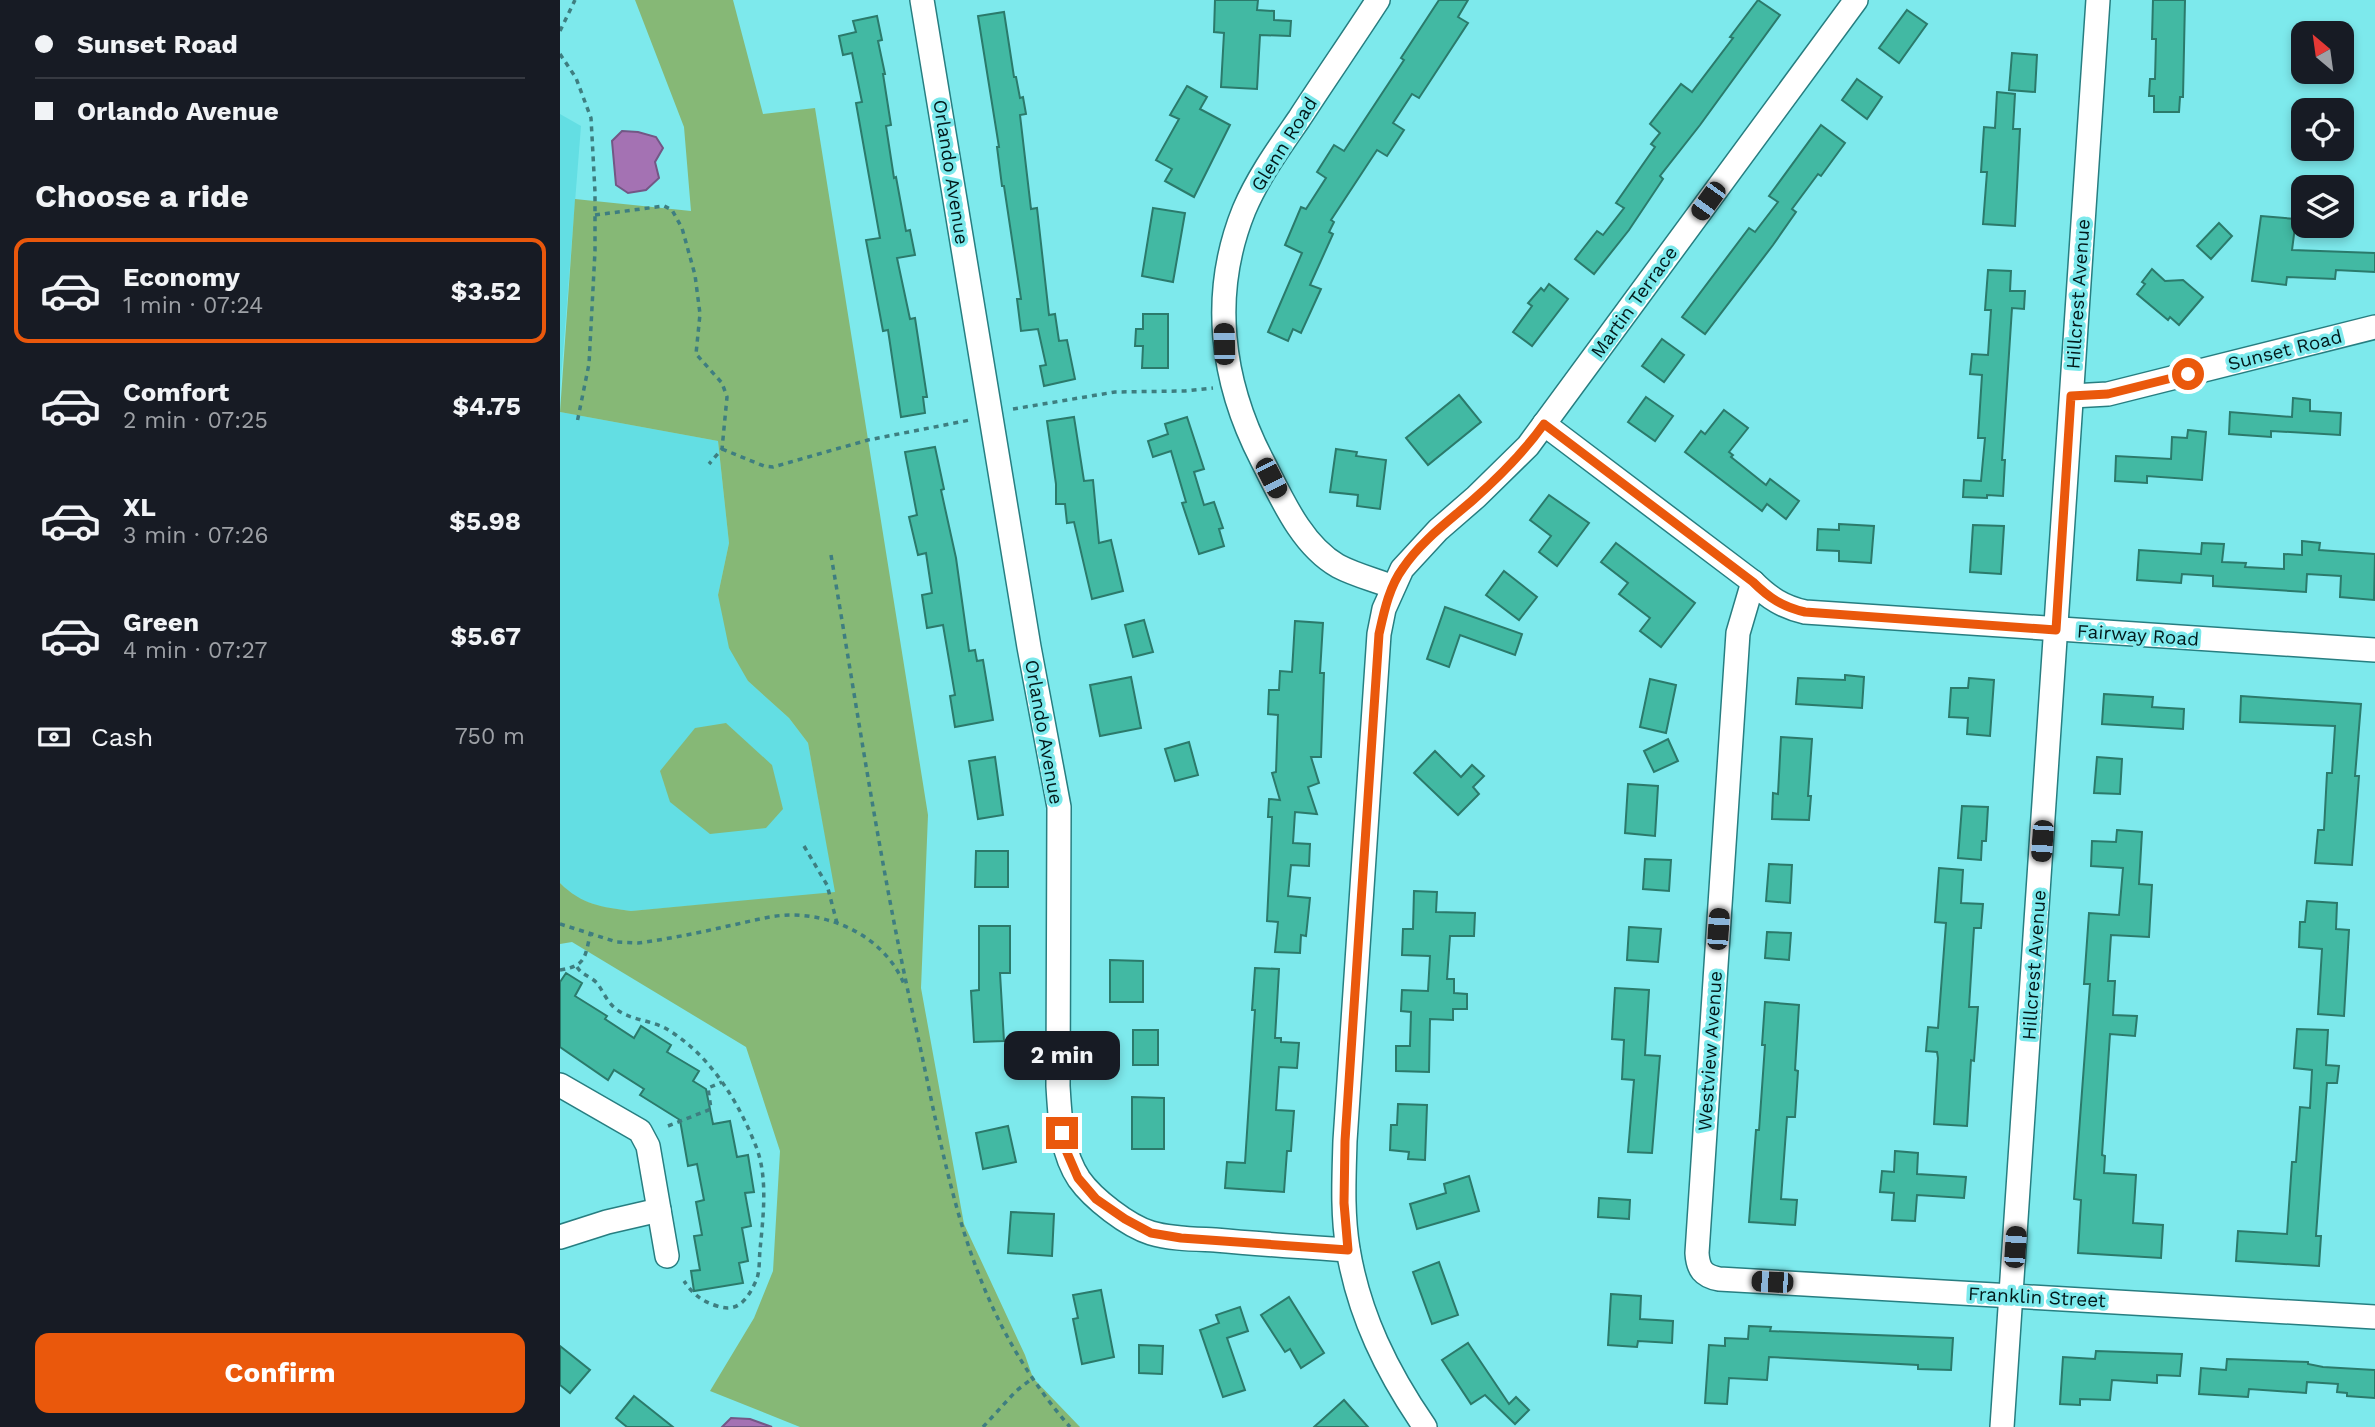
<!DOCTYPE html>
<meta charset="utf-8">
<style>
body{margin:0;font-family:"Work Sans",sans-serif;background:#20242c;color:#f1f3f6;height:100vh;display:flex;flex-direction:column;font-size:26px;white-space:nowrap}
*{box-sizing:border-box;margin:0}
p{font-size:23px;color:#9ea1a6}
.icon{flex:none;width:38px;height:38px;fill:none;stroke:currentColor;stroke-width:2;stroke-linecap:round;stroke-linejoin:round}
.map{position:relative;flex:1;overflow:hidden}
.sheet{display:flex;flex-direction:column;background:#171b24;width:560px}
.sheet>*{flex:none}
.guide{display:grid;align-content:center;height:154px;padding:0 35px;background:#171b24}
.needle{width:46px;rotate:331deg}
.controls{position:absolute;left:1731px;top:21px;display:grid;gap:14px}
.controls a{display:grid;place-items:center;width:63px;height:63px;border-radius:14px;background:#171b24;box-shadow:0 4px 10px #0003;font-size:35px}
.end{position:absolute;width:32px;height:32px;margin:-16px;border:9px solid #ea580c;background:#fff;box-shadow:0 0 0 4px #fff}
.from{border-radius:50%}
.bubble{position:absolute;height:49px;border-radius:14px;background:#171b24;box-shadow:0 4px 10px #0003;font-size:23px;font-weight:700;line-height:49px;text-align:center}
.car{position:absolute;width:21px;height:42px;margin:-21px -10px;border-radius:9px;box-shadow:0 0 5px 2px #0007;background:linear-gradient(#222 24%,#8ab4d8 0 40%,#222 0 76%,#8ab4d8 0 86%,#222 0)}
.guide b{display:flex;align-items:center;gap:24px;height:66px;font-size:26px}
.guide b+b{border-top:2px solid #363941}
.guide i{width:18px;height:18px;background:#f1f3f6}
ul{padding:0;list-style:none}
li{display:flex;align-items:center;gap:21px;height:105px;margin:0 14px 10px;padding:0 21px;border:4px solid transparent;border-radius:14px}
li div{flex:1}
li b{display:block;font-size:26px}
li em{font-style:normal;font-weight:700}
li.active{border-color:#ea580c}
li>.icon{width:63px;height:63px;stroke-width:1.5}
h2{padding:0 35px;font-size:32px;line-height:84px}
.pay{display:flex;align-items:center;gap:18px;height:77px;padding:0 35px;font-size:26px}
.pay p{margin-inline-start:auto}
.primary-button{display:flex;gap:14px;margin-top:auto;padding:14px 35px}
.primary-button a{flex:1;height:80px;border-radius:14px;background:#ea580c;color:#fff;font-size:28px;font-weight:700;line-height:80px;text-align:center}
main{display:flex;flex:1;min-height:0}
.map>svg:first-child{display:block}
</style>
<main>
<section class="sheet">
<div class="guide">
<b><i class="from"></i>Sunset Road</b>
<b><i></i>Orlando Avenue</b>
</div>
<h2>Choose a ride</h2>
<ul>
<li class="active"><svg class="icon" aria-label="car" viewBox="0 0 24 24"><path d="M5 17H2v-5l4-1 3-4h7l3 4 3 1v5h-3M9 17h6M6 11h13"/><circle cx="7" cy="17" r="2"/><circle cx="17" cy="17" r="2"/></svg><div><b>Economy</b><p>1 min · 07:24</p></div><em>$3.52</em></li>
<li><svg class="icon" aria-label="car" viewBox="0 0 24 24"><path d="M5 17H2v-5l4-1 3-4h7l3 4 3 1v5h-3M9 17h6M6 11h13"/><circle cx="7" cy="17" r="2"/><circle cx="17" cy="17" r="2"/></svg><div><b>Comfort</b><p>2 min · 07:25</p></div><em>$4.75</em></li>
<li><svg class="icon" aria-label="car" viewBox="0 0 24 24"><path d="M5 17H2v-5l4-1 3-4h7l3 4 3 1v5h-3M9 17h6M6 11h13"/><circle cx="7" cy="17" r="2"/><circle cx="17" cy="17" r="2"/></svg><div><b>XL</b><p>3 min · 07:26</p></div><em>$5.98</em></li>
<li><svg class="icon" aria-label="car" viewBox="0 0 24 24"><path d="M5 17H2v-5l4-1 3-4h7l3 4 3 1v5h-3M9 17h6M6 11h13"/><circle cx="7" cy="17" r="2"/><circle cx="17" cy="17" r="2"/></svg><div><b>Green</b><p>4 min · 07:27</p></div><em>$5.67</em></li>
</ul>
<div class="pay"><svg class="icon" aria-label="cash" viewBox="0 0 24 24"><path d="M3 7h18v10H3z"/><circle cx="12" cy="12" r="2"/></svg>Cash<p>750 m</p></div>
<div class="primary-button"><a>Confirm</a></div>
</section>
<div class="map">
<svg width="1815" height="1427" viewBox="0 0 1815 1427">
<rect width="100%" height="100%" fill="#7de9ec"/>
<g fill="#63dee3">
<path d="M0 114 21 126 0 392Z"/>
<path d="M0 412 158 441 169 543 158 595 188 681 229 718 248 743 276 893 71 911 41 907 14 897 0 883Z"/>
</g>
<g fill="#86b876">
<path d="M75 0H173L203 114 255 108 368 815 361 988 404 1224 465 1355 473 1378 520 1427H240L150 1391 194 1318 213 1271 220 1151 186 1047 12 942 0 944V883C22 905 42 907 71 911L275 892 248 743 229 718 188 681 169 648 158 595 169 543 158 441 0 412 15 199 131 211 124 127Z"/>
<path d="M166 723 212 765 223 809 206 828 150 834 110 802 100 771 135 728Z"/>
</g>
<g fill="#a472b3" stroke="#735785" stroke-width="2">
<path d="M62 131 78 132 96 137 103 148 95 162 99 178 86 190 68 193 56 185 52 141Z"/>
<path d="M171 1418 190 1419 212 1427H162Z"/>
</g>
<g fill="#42b9a3" stroke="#2b7a6b" stroke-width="2">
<path d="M655 0H698L697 10 714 11V20L731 21 730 36 700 35 697 89 661 87 664 33 654 32Z"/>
<path d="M879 0H908L898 17 908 23 859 98 852 94 833 123 844 130 827 156 817 150 771 220 774 222 769 232 773 234 750 285 761 289 741 333 733 329 728 341 708 332 742 253 725 245 741 207 746 209 766 178 757 172 774 145 784 151 844 60 841 58Z"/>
<path d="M1198 0 1220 15 1140 125 1100 176 1103 179 1069 230 1034 274 1015 259 1037 231 1043 235 1064 208 1056 203 1095 147 1091 144 1100 133 1090 124 1121 84 1132 92 1173 38 1170 37Z"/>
<path d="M1593 0H1625L1623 97H1620L1619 112H1594V96H1589L1590 79H1595L1596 39H1592Z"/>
<path d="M1347 10 1367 24 1339 63 1319 48Z"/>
<path d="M444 12 454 77H456L460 98 463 97 466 114 460 115 471 209 477 208 489 315 495 314 499 341 507 340 515 379 484 386 480 366 486 365 478 329 461 331 457 299H461L444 186H442L437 147H439L418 16Z"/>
<path d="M317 16 322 40 318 41 325 74H323L331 125 326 126 334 178 336 177 346 231 350 230 355 255 337 258 350 319 355 318 367 397H363L365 413 341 417 328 330 323 331 306 240 320 238 296 103 302 102 292 53 283 55 279 36 296 32 293 21Z"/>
<path d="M1452 53 1477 55 1475 92 1449 90Z"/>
<path d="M1297 79 1322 97 1307 119 1282 100Z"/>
<path d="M627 86 647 97 640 109 670 125 634 197 605 181 612 169 596 160 619 119 610 115Z"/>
<path d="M1437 92 1455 94 1453 129H1460L1455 226 1423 224 1427 172H1421L1424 127 1435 128Z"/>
<path d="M1261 125 1285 143 1261 176 1258 174 1232 209 1236 212 1213 245 1145 334 1122 317 1189 228 1195 232 1218 202 1209 196Z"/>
<path d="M593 208 625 213 613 282 582 276Z"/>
<path d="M1701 216 1736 219 1732 250 1815 253V272L1776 270 1775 279 1727 277 1726 285 1692 281Z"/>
<path d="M1659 223 1672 236 1651 259 1637 246Z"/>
<path d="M1592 269 1605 281 1623 280 1643 297 1619 325 1610 317 1608 320 1577 294 1585 284 1582 282Z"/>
<path d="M1428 270 1451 271 1450 291H1465L1464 309 1452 308 1442 460H1445L1443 496 1427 495V498L1403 497 1404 480 1421 481 1425 438H1418L1422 375 1410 374 1412 354 1428 355 1431 310H1425Z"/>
<path d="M989 284 1008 299 972 346 953 332 972 306 968 303 981 288 984 291Z"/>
<path d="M583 314H608V368H582L583 346H575L576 329H583Z"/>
<path d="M1102 339 1124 355 1104 382 1082 366Z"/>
<path d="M899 395 921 422 868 465 846 438Z"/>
<path d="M1086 397 1113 416 1095 441 1068 422Z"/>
<path d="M1733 398 1750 400V411L1781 413 1780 435 1711 431V437L1669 434 1670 412 1732 417Z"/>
<path d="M1164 410 1188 428 1169 452 1173 455 1171 457 1206 485 1210 479 1239 501 1226 519 1207 504 1202 511 1125 452 1141 431 1145 434Z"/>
<path d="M514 417 524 481 533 480 539 543 551 540 563 591 532 599 514 522 507 523 505 504H496V484L487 421Z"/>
<path d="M627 417 644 469 634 472 644 505 654 502 663 528 659 529 664 546 639 554 622 503 626 502 611 451 593 457 588 441 608 434 605 424Z"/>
<path d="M1628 430 1646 432 1642 480 1587 476V483L1555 481 1556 456 1611 459 1612 437 1627 438Z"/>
<path d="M375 447 384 489 381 490 396 558 409 651 415 650 417 661 423 660 433 720 395 727 390 696 395 695 383 625 367 628 362 595 372 593 366 553 358 555 349 517 357 515 345 452Z"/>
<path d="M776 449 797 452 796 456 826 460 820 509 797 506 798 495 770 492Z"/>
<path d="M989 495 1029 523 997 566 979 552 991 536 970 520Z"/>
<path d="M1279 524 1314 526 1311 563 1279 561V551L1257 550 1258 529 1279 530Z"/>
<path d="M1413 525 1444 526 1441 574 1410 572Z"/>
<path d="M1742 541 1760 543 1759 550 1815 554 1814 600 1780 597 1781 576 1747 574 1746 592 1653 586V576L1622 574 1621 583 1577 580 1579 550 1641 554 1642 543 1664 544 1662 562 1686 563 1685 567 1724 569V554L1742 555Z"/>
<path d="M1056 543 1135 603 1101 647 1080 631 1090 618 1059 594 1068 583 1041 562Z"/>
<path d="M944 571 977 597 959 620 926 595Z"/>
<path d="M885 607 962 634 955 655 900 635 889 667 867 659Z"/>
<path d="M584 620 593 652 573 657 565 625Z"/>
<path d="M735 621 763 623 760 673H764L761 757H751L759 783 748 787 757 814 735 812 733 843 750 844 749 866 731 865 728 896 750 898 746 936 741 935 740 953 715 952 718 922 707 921 712 817H708L709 799 720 800 712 773 716 772 718 715 708 714 709 690H719L720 671 732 672Z"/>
<path d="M1285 675 1304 677 1302 708 1236 704 1238 678 1285 680Z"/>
<path d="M571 677 581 728 540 736 530 685Z"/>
<path d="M1409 678 1434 680 1430 736 1407 734 1408 718 1389 717 1391 688H1408Z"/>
<path d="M1090 679 1116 685 1106 733 1080 727Z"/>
<path d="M1544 694 1593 697 1592 707 1624 709 1623 729 1542 724Z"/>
<path d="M1681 696 1801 704 1795 776H1799L1792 865 1755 863 1758 830H1764L1767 773H1772L1775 726 1680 722Z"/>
<path d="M1221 737 1252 739 1248 796H1251L1249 820 1212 819 1213 793 1218 794Z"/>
<path d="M1108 739 1118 761 1094 772 1084 751Z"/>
<path d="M629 742 638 775 615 781 605 749Z"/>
<path d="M875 751 901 777 912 765 924 776 913 787 919 794 898 815 854 773Z"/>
<path d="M435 757 443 815 418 819 409 761Z"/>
<path d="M1537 757 1562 759 1560 794 1534 793Z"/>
<path d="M1068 784 1098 786 1095 836 1065 833Z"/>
<path d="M1402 806 1428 807 1426 841H1422L1421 860 1398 858Z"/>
<path d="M1557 830 1582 832 1579 884 1592 885 1589 937 1551 935 1548 981H1555L1553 1015 1577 1016 1575 1036 1550 1034 1542 1155 1545 1156 1544 1173 1576 1175 1573 1223 1603 1225 1601 1258 1518 1253 1521 1200 1514 1199 1530 984H1524L1529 913 1559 915 1563 868 1531 866 1532 841 1556 842Z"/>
<path d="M416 851H448V887H415Z"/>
<path d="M1085 859 1111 860 1109 891 1083 889Z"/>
<path d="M1209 864 1232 865 1230 903 1206 901Z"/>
<path d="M1379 868 1403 870 1401 903 1423 904 1421 928H1414L1409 1007H1418L1414 1061 1411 1060 1407 1126 1374 1124 1378 1058 1377 1052 1366 1051 1368 1027 1378 1028 1386 923 1375 922Z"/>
<path d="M854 891 877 892 876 912 915 913 914 936H890L887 979H894V993L907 994V1009H893V1020L870 1019 869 1072 836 1071V1046H850L851 1012 841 1011 842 990 868 991 870 956 842 955 843 929H853Z"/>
<path d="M1747 901 1777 903 1776 929 1789 930 1784 1016 1758 1014 1762 949 1739 947 1740 922H1745Z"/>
<path d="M419 926H450V973H440L444 1041 414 1042 411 991 419 990Z"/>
<path d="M1069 927 1101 929 1098 962 1067 960Z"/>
<path d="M1207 932 1231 933 1229 960 1205 958Z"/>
<path d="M550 960 583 961V1002H550Z"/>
<path d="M695 968 719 969 715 1038H721V1042L739 1043 737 1068 719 1067 716 1110 734 1111 731 1151H727L724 1192 665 1188 667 1162 685 1163 695 1010H692Z"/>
<path d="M6 973 22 983 15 996 47 1016 45 1019 74 1038 81 1026 111 1045 107 1052 139 1071 133 1081 146 1089 153 1124 170 1121 177 1157 188 1155 194 1192 185 1193 191 1226 182 1228 188 1261 179 1263 183 1283 134 1291 131 1271 140 1270 134 1236 142 1235 136 1202 144 1200 137 1164 128 1166 120 1120 80 1095 84 1089 54 1070 48 1080 0 1047V982Z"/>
<path d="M1055 988 1089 990 1085 1055 1100 1056 1092 1153 1068 1152 1074 1080 1062 1079 1064 1040 1052 1039Z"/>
<path d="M1205 1002 1239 1005 1235 1070 1238 1071 1235 1117H1227L1221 1199 1237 1200 1235 1225 1189 1222 1196 1130H1199L1205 1045H1202Z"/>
<path d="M1737 1029 1768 1030 1766 1065 1779 1066 1777 1083H1767L1756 1236H1761L1759 1266 1676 1261 1678 1231 1727 1234 1732 1162H1736L1740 1107 1750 1108 1752 1070 1734 1068Z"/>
<rect x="573" y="1030" width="25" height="35"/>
<path d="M572 1097 604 1098V1149H572Z"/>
<path d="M838 1104 867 1105 865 1160 848 1159 849 1152 830 1150 831 1125H837Z"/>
<path d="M448 1126 456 1162 423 1169 416 1133Z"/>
<path d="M1335 1151 1358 1153 1357 1174 1406 1177 1404 1198 1357 1195 1355 1221 1332 1220 1334 1193 1320 1192 1322 1171 1334 1172Z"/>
<path d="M909 1176 919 1211 857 1229 850 1204 886 1193 884 1184Z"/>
<path d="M1039 1198 1070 1200 1069 1219 1038 1217Z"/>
<path d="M451 1212 494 1214 492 1256 448 1253Z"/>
<path d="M879 1262 898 1315 872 1324 853 1272Z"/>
<path d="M541 1290 554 1357 522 1364 513 1319 518 1318 513 1295Z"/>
<path d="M1051 1294 1081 1296 1080 1319 1113 1321 1112 1343 1078 1341 1077 1347 1048 1345Z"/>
<path d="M729 1297 764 1353 741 1368 730 1349 725 1352 701 1315Z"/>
<path d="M680 1307 688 1331 667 1338 685 1390 663 1397 640 1330 659 1323 656 1315Z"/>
<path d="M1189 1326 1211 1327 1210 1331 1393 1338 1391 1370 1358 1369V1365L1209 1357 1207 1380 1169 1378 1167 1404 1145 1403 1149 1345 1165 1346V1338L1188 1339Z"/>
<path d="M908 1343 949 1404 956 1397 969 1410 955 1424 925 1395 911 1404 882 1360Z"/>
<path d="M579 1345 603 1346 602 1374 579 1373Z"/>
<path d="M0 1346 30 1370 10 1393 0 1385Z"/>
<path d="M1536 1351 1622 1354 1620 1376 1597 1375V1383L1552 1380 1550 1400 1520 1399V1405L1500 1404 1503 1357 1535 1359Z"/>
<path d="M1667 1359 1748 1362V1364L1763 1367 1815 1370V1398L1787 1396V1393L1777 1392 1778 1384 1747 1382 1746 1393 1689 1389 1688 1397 1639 1394 1641 1368 1666 1370Z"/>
<path d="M74 1396 113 1427H67L56 1418Z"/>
<path d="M784 1400 808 1427H754Z"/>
</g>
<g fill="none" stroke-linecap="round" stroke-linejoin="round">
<defs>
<g id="minor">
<path d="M362 0 469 647 499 807 498 1086C500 1118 501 1152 519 1179 533 1199 568 1226 591 1233 611 1239 634 1239 655 1240 699 1244 744 1247 788 1250"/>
<path d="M818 0C792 40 765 79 739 119 719 148 698 177 684 210 650 294 661 381 702 460 721 497 741 545 778 566 795 575 815 580 833 587"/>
<path d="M1512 396 1548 394 1815 327"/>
<path d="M984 424 1193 582C1209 598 1223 607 1245 612L1815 650"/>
<path d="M1193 582 1178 633 1137 1253C1138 1269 1143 1276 1159 1279L1815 1317"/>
<path d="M0 1085 80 1131 88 1146 107 1256"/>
<path d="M0 1237 47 1222 99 1210"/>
<path d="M865 1427C827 1372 799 1315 788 1249 782 1213 784 1177 785 1141L819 634 824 609 842 569 878 530 916 497 968 446 1296 0"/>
<path d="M1442 1427 1538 0"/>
</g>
</defs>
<use href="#minor" stroke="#277e81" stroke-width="26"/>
<g stroke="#3e7e80" stroke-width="3.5" stroke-dasharray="5 5" stroke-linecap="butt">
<path d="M0 31 15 0"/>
<path d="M0 54 16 78 31 118 35 192V251L29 364 17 423"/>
<path d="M35 215 104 206 112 210 122 228 135 275 140 314 136 354 162 383 167 397 162 449 149 464"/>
<path d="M453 409 555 392 625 391 653 388"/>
<path d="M162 449 204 466 213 467 308 440 410 420"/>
<path d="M271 555C298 713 321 872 356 1028 389 1178 405 1306 510 1427"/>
<path d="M244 846 267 885 277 923"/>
<path d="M0 924 57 942 78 943C108 939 138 933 168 926 189 922 210 915 231 915 278 915 326 940 344 984"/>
<path d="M17 967C22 975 30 976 37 983 43 991 47 1002 56 1009 70 1020 90 1020 105 1028 150 1054 179 1102 197 1149 208 1180 203 1218 200 1250 199 1260 200 1272 196 1281 187 1300 178 1313 157 1306 141 1301 133 1294 124 1281"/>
<path d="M0 970C26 966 25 957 30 935"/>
<path d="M108 1126 151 1109 148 1088 162 1082"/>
<path d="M423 1427 456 1391 473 1378"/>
</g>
<use href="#minor" stroke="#fff" stroke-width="23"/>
</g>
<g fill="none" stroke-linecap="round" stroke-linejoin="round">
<path stroke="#ea580c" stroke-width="9" d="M502 1133 505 1148 518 1178 536 1199 565 1219 591 1233 621 1238 788 1250 784 1203 785 1141 819 634C824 612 829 587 843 568 861 541 889 521 913 500 939 477 964 452 984 424L1193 582C1209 598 1223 607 1245 612L1496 630 1511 396 1548 394 1628 374"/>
</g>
<g text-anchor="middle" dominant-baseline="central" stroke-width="7" stroke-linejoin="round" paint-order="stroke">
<g font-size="19" fill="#02191a" stroke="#7de9ec">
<text transform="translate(724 144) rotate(-58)">Glenn Road</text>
<text transform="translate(391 172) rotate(81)">Orlando Avenue</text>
<text transform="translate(1518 294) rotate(-86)">Hillcrest Avenue</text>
<text transform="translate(1074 302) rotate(-54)">Martin Terrace</text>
<text transform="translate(1725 350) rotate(-14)">Sunset Road</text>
<text transform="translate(1578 635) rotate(4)">Fairway Road</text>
<text transform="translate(484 732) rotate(80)">Orlando Avenue</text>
<text transform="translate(1474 965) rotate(-86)">Hillcrest Avenue</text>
<text transform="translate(1150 1051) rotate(-86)">Westview Avenue</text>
<text transform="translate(1477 1297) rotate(3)">Franklin Street</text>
</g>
</g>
</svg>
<div class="controls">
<a><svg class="needle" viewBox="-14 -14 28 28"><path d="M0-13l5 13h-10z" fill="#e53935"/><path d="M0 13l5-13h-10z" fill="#9ea1a6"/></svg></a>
<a><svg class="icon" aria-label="locate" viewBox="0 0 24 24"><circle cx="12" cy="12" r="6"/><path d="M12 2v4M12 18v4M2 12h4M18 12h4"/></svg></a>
<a><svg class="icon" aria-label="layers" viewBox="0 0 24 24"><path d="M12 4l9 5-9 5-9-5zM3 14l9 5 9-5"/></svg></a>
</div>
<i class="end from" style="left:1628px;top:374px"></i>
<i class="end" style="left:502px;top:1133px"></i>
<div class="bubble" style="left:444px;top:1031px;width:116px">2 min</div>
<i class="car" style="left:1148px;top:201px;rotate:216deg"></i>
<i class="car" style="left:664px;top:344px;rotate:359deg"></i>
<i class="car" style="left:711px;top:478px;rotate:153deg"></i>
<i class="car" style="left:1482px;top:841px;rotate:184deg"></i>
<i class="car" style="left:1158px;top:929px;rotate:4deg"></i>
<i class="car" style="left:1455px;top:1247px;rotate:4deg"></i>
<i class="car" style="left:1212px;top:1282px;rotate:273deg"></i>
</div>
</main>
